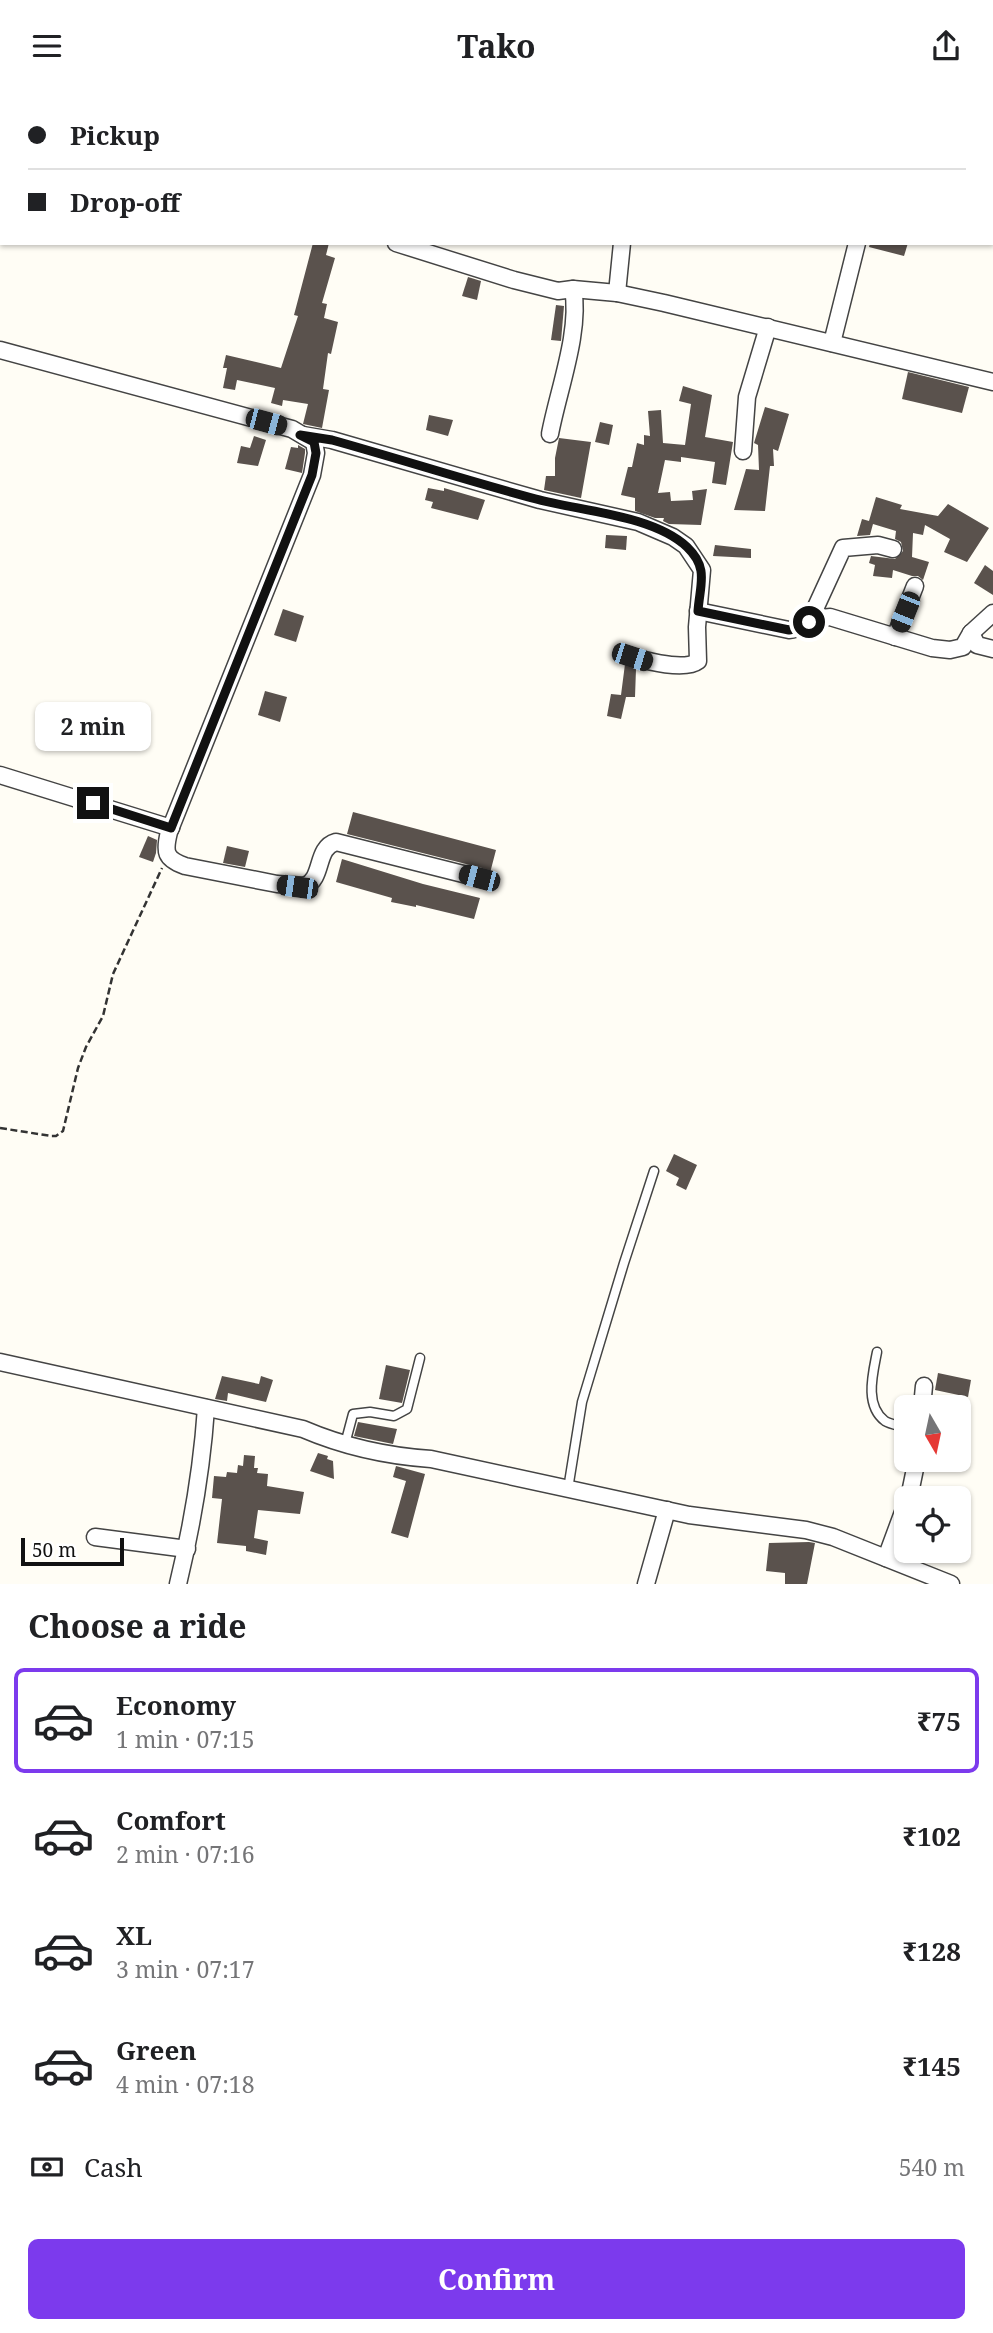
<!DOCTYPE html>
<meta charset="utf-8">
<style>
body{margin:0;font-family:"Noto Serif",serif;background:#f2f2f2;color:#202124;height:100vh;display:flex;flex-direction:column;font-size:26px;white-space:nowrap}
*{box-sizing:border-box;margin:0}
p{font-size:23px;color:#757577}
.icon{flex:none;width:38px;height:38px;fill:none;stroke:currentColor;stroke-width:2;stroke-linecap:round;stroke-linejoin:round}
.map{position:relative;height:1493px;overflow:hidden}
.side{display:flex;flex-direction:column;background:#fff;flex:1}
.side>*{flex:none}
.hud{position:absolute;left:0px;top:0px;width:994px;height:154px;box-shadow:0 2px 5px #0004;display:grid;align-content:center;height:154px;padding:0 28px;background:#fff}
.needle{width:46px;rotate:171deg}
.tools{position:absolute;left:894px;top:1304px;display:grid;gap:14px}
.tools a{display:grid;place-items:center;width:77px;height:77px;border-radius:10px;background:#fff;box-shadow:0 2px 5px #0004;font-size:35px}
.scale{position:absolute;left:21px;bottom:18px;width:103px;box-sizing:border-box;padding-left:7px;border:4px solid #111;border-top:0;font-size:19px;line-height:24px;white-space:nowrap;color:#111;-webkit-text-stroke:5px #fff;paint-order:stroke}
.end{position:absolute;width:32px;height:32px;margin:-16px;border:9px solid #111;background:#fff;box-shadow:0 0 0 4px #fff}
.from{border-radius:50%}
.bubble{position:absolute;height:49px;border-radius:10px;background:#fff;box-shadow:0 2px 5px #0004;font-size:23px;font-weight:700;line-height:49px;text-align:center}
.car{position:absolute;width:21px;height:42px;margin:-21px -10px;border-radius:9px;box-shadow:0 0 5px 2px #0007;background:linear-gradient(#222 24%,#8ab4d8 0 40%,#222 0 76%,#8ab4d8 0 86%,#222 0)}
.hud b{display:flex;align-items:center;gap:24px;height:66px;font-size:26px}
.hud b+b{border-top:2px solid #e0e0e0}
.hud i{width:18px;height:18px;background:#202124}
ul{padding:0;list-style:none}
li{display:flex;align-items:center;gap:21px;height:105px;margin:0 14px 10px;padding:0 14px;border:4px solid transparent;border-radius:10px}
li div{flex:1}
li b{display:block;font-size:26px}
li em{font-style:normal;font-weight:700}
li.selected{border-color:#7c3aed}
li>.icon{width:63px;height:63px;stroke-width:1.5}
h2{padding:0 28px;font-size:32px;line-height:84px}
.pay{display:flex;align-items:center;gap:18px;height:77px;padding:0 28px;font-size:26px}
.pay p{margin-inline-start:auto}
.button{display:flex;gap:14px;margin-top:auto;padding:14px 28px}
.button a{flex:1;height:80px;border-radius:10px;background:#7c3aed;color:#fff;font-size:28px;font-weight:700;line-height:80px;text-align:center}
header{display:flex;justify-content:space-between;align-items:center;height:91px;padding:0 28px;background:#fff;font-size:32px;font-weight:700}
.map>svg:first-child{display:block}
</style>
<header><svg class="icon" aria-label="menu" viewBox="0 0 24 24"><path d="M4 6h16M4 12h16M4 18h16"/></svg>Tako<svg class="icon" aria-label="share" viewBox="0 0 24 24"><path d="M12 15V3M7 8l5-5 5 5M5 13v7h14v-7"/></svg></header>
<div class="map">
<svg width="993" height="1493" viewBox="0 0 993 1493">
<rect width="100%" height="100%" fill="#fffdf5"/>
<g fill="#5a524d">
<path d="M313 152H329L326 164 335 167 322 212 327 213 324 227 338 231 331 263 328 262 323 298 329 299 322 337 303 333 308 313 283 309 282 315 271 312 275 297 237 289 235 299 223 297 227 277H223L226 264 281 277 298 225 294 224Z"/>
<path d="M870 152H908L904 165 869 156Z"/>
<path d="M468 186 481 190 477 209 462 205Z"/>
<path d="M556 214 564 215 561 250 551 249Z"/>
<path d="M908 281 969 296 962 322 902 308Z"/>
<path d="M683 295 712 304 705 346 733 351 726 394 712 392 715 371 681 366V371L665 369 658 402 670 401 671 410 693 409 692 400 707 398 701 434 669 433 663 430 664 427H655L635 420V407L621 404 628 376H632L637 352 644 354V344L650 345 648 320 661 319 663 352 685 354 691 313 679 310Z"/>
<path d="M765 316 789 323 778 360 773 358 774 375H770L765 420 734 419 746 378 759 379 758 354 754 352Z"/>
<path d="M429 324 453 329 448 345 426 339Z"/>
<path d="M600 331 613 334 609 354 595 351Z"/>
<path d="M254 345 266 349 258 375 237 372 241 355 250 357Z"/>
<path d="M559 347 591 351 581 407 544 399 546 385H555V367Z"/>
<path d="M298 354 305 358V362L302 382 285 378 291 356 298 357Z"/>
<path d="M428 397 444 400V397L485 409 478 429 431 417 433 411 425 409Z"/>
<path d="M876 406 902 414 900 418 938 425 948 413 989 437 967 471 944 461 950 448 925 434 923 444 913 442 912 466 929 471 923 489 918 485H912L893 479 892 487 873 485 875 474 869 472 871 465 895 468 903 460 901 451 895 448 896 440 873 433 870 444 857 445 862 428 869 430Z"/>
<path d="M606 444 627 445 626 459 605 457Z"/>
<path d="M715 454 751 458V467L713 465Z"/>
<path d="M985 474 993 480V504L974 492Z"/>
<path d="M283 518 304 525 296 551 274 544Z"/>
<path d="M625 573 636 578 635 606H626L621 628 607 625 611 603 621 604Z"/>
<path d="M265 600 287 606 280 631 258 624Z"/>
<path d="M353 721 496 759 490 782 482 777 347 743Z"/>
<path d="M148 745 157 749 156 762 153 771 139 766Z"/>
<path d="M227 755 249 760 245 776 223 772Z"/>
<path d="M342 768 423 793 480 807 474 828 416 814V816L391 811 392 807 336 791Z"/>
<path d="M674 1063 697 1074 686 1099 676 1094 679 1087 666 1080Z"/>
<path d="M386 1274 410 1279 402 1312 379 1308Z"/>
<path d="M938 1282 971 1289 968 1306 935 1299Z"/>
<path d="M222 1285 259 1293 261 1285 273 1289 266 1311 228 1302 227 1310 215 1308Z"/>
<path d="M358 1331 397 1338 393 1353 354 1345Z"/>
<path d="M318 1362 328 1365 327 1368 333 1370 334 1388 310 1380Z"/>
<path d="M244 1364 255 1365 254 1377H258L257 1382 268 1383 267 1395 304 1401 300 1423 258 1419 254 1447 268 1450 266 1464 246 1460V1455L217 1452 222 1408 212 1407 214 1385 226 1386 227 1381 237 1382 238 1374 243 1375Z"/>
<path d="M396 1375 425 1383 408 1447 391 1442 406 1390 393 1386Z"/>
<path d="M809 1451 815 1452 807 1493H785V1482L766 1480 769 1452Z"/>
</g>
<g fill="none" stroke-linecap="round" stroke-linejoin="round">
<defs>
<g id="lane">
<path d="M877 1261C873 1282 864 1314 885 1330 890 1333 900 1335 906 1337"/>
<path d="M345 1353 353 1323 370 1321 394 1325 407 1318 420 1267"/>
<path d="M568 1398 582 1311 624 1172 654 1080"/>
</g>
<g id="street">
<path d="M447 2V0"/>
<path d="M891 2 892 0"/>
<path d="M396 152 514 189 558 200 573 198 617 202 664 212 993 291"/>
<path d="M617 202 622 152"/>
<path d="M832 252 857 152"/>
<path d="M0 259 292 338 314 351 316 362 312 384 169 741C164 761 165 768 185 775L277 793 305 795C324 787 315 757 336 751L479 787"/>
<path d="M550 343C558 300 581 240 573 198"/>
<path d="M303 344 332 349 540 409 638 431 673 446 686 455 702 479 697 536 698 570C685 580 647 570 632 566"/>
<path d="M743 360 747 306 768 236"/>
<path d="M698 520 789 539C804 538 813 526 830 526L932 557 950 559 963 556 971 542 977 554 993 558"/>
<path d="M809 531 843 457 878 454 893 458"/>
<path d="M971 542 993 522"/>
<path d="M895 546 915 495"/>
<path d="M0 684 171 737"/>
<path d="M0 1271 303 1338C345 1356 386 1365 431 1368L689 1424 806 1439 833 1446 951 1493"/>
<path d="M922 1316 924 1295"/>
<path d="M909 1407 917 1368"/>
<path d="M95 1446 187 1458"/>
<path d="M886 1467 906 1413"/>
<path d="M178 1493C192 1435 202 1377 206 1317"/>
<path d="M646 1493 667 1419"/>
</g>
<g id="secondary">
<path d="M53 2 54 0"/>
<path d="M0 54 2 53"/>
</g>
</defs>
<use href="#lane" stroke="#444" stroke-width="11"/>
<use href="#street" stroke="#444" stroke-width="19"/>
<use href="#secondary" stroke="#333" stroke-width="26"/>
<path stroke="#333" stroke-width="2.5" stroke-dasharray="7 3.5" stroke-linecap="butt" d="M0 1037 51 1045H56L63 1040 78 977 86 956 103 925 113 883 162 777"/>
<use href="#lane" stroke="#fff" stroke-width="8"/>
<use href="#street" stroke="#fff" stroke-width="16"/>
<use href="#secondary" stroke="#fff6b0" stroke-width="23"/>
</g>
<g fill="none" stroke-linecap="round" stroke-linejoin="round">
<path stroke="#111" stroke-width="9" d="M93 712 171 737 312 384 316 362 314 351 300 344 332 349C400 368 468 390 536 408 580 420 653 424 687 456 709 477 700 493 698 520L789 539 799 537 809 531"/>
</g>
</svg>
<div class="tools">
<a><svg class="needle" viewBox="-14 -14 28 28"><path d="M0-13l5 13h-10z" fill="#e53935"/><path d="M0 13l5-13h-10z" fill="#757577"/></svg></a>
<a><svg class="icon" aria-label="locate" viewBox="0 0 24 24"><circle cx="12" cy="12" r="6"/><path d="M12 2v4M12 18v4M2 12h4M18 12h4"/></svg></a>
</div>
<div class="scale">50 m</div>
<i class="end from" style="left:809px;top:531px"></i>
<i class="end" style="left:93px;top:712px"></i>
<div class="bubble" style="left:35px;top:611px;width:116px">2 min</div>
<i class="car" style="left:266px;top:331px;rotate:105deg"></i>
<i class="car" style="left:905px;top:521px;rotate:202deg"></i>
<i class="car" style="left:632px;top:566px;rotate:108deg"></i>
<i class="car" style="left:479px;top:787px;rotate:285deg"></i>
<i class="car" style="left:297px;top:796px;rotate:278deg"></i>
<div class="hud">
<b><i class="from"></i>Pickup</b>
<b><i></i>Drop-off</b>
</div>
</div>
<section class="side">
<h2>Choose a ride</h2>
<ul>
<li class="selected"><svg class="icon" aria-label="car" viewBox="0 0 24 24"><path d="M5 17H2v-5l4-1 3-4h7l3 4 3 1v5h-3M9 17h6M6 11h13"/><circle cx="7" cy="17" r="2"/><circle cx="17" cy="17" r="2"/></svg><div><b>Economy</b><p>1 min · 07:15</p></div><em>₹75</em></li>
<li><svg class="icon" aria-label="car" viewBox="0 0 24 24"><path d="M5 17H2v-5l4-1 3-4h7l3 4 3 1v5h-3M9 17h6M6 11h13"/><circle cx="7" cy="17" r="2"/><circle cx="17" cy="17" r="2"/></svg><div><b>Comfort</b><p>2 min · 07:16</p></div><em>₹102</em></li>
<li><svg class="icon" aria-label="car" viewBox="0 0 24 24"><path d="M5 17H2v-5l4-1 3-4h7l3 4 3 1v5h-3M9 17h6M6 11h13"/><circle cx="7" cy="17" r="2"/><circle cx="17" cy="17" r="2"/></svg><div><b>XL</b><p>3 min · 07:17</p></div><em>₹128</em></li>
<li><svg class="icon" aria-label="car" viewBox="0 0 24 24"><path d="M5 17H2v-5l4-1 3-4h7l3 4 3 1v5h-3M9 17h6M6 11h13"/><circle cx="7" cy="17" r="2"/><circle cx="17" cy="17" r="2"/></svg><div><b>Green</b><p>4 min · 07:18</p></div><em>₹145</em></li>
</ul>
<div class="pay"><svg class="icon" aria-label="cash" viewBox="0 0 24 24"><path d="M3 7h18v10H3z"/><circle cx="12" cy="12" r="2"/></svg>Cash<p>540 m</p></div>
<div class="button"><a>Confirm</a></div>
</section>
